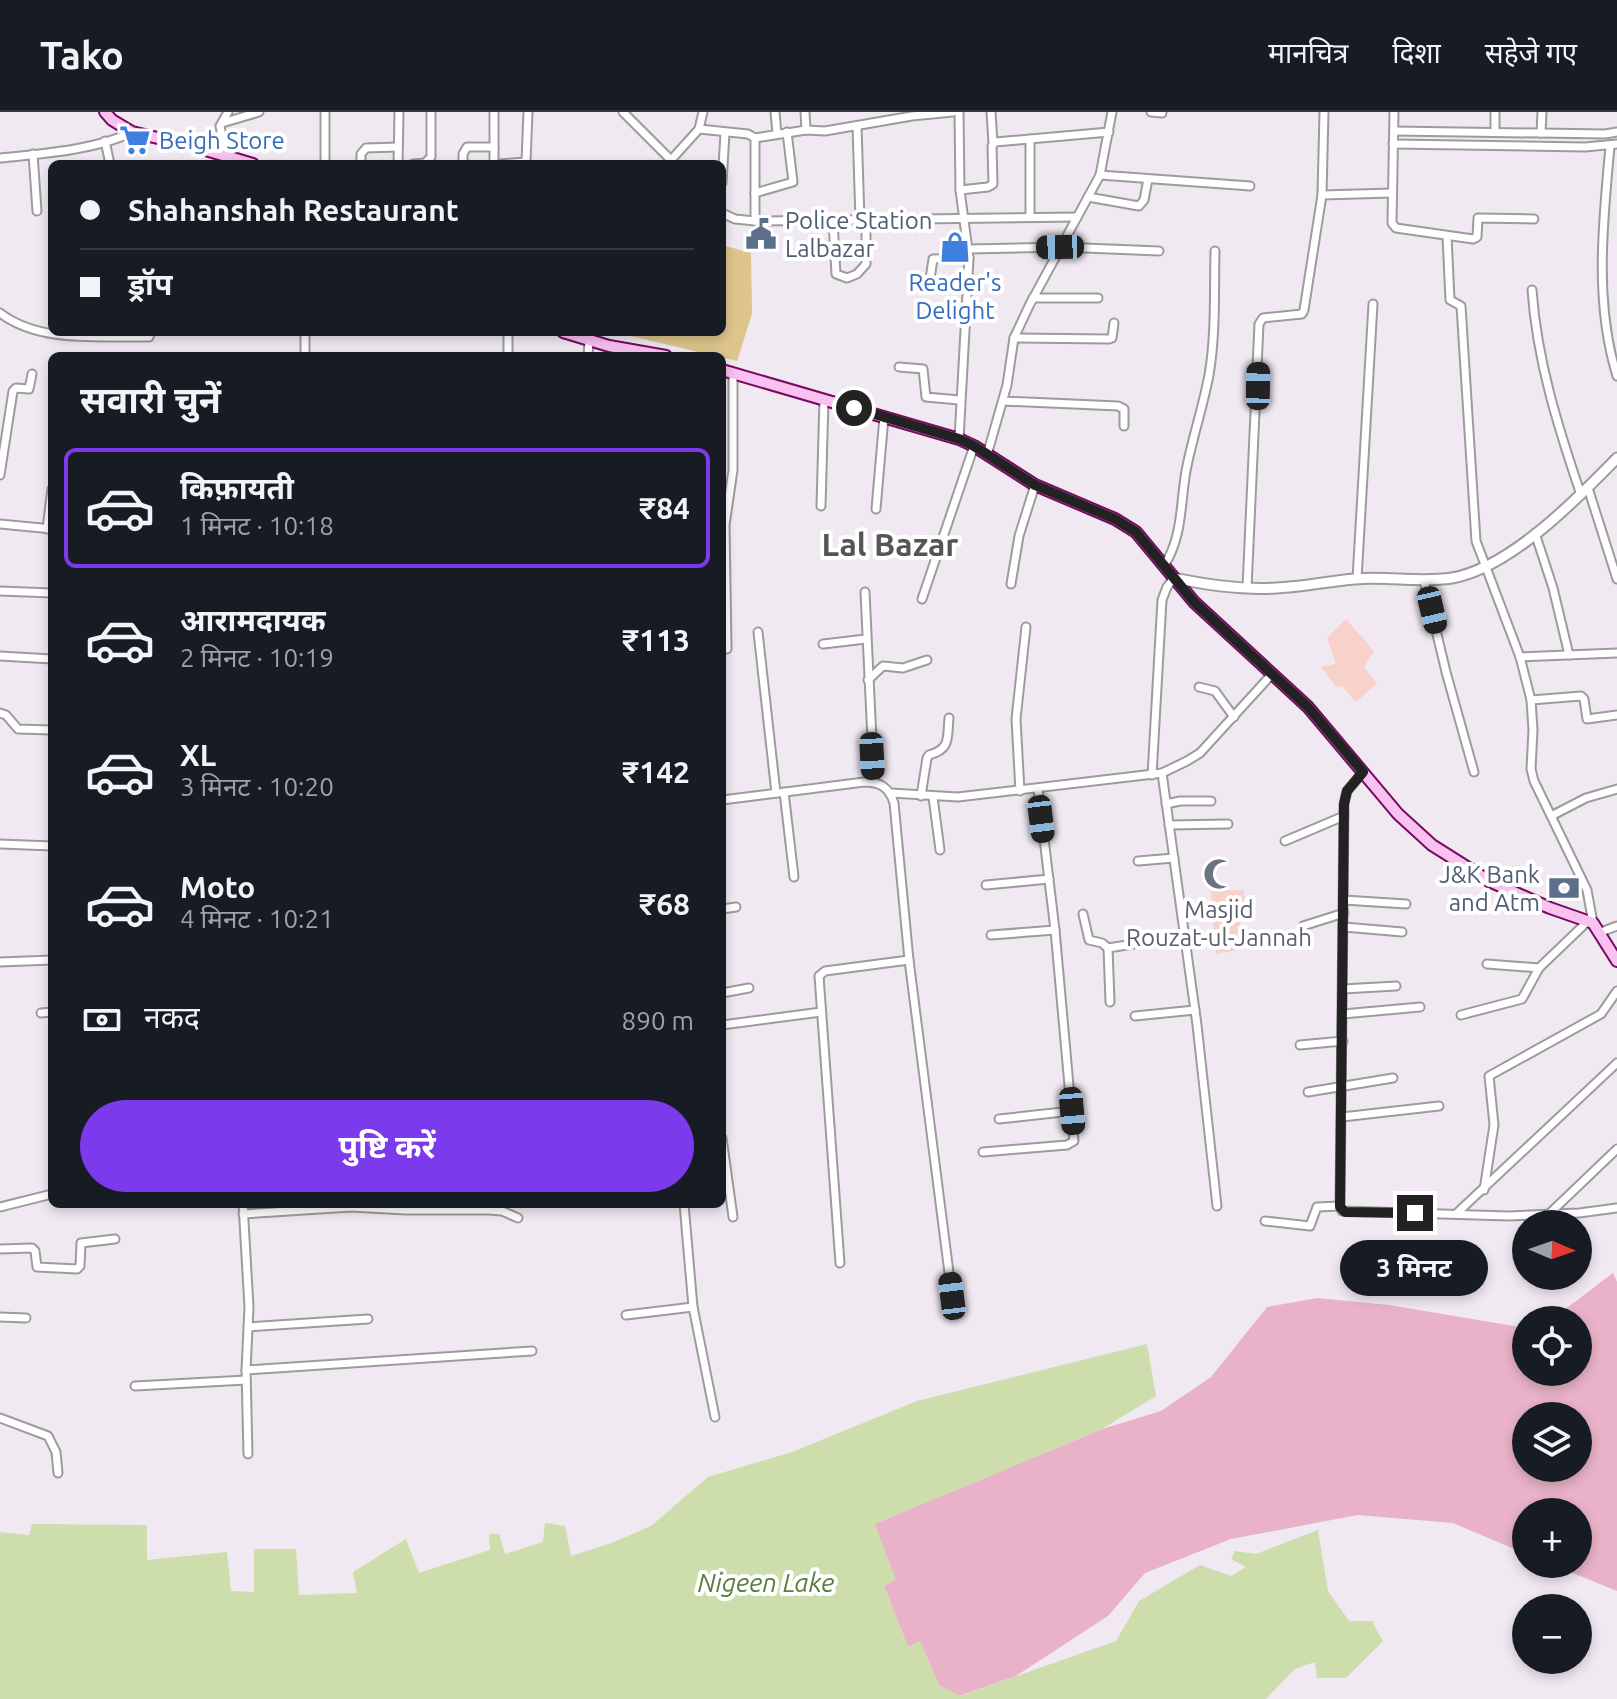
<!DOCTYPE html>
<html lang="hi">
<meta charset="utf-8">
<style>
body{margin:0;font-family:Ubuntu,"Noto Sans Devanagari",sans-serif;background:#20242c;color:#f1f3f6;height:100vh;display:flex;flex-direction:column;font-size:30px;white-space:nowrap}
*{box-sizing:border-box;margin:0}
p{font-size:26px;color:#9ea1a6}
.icon{flex:none;width:44px;height:44px;fill:none;stroke:currentColor;stroke-width:2;stroke-linecap:round;stroke-linejoin:round}
.map{position:relative;flex:1;overflow:hidden}
.drawer{position:absolute;left:48px;top:240px;width:678px;height:856px;display:flex;flex-direction:column;background:#171b24;border-radius:12px;box-shadow:0 4px 12px #0003}
.drawer>*{flex:none}
.hud{position:absolute;left:48px;top:48px;width:678px;height:176px;border-radius:12px;box-shadow:0 4px 12px #0003;display:grid;align-content:center;height:176px;padding:0 32px;background:#171b24}
.needle{width:52px;rotate:92deg}
.fabs{position:absolute;left:1512px;top:1098px;display:grid;gap:16px}
.fabs a{display:grid;place-items:center;width:80px;height:80px;border-radius:50%;background:#171b24;box-shadow:0 4px 12px #0003;font-size:40px}
.end{position:absolute;width:36px;height:36px;margin:-18px;border:10px solid #222;background:#fff;box-shadow:0 0 0 4px #fff}
.from{border-radius:50%}
.bubble{position:absolute;height:56px;border-radius:28px;background:#171b24;box-shadow:0 4px 12px #0003;font-size:26px;font-weight:700;line-height:56px;text-align:center}
.car{position:absolute;width:24px;height:48px;margin:-24px -12px;border-radius:10px;box-shadow:0 0 6px 2px #0007;background:linear-gradient(#222 24%,#8ab4d8 0 40%,#222 0 76%,#8ab4d8 0 86%,#222 0)}
.hud b{display:flex;align-items:center;gap:28px;height:76px;font-size:30px}
.hud b+b{border-top:2px solid #363941}
.hud i{width:20px;height:20px;background:#f1f3f6}
ul{padding:0;list-style:none}
li{display:flex;align-items:center;gap:24px;height:120px;margin:0 16px 12px;padding:0 16px;border:4px solid transparent;border-radius:12px}
li div{flex:1}
li b{display:block;font-size:30px}
li em{font-style:normal;font-weight:700}
li.current{border-color:#7c3aed}
li>.icon{width:72px;height:72px;stroke-width:1.5}
h2{padding:0 32px;font-size:36px;line-height:96px}
.pay{display:flex;align-items:center;gap:20px;height:88px;padding:0 32px;font-size:30px}
.pay p{margin-inline-start:auto}
.cta{display:flex;gap:16px;margin-top:auto;padding:16px 32px}
.cta a{flex:1;height:92px;border-radius:48px;background:#7c3aed;color:#fff;font-size:32px;font-weight:700;line-height:92px;text-align:center}
header{display:flex;align-items:center;gap:48px;box-sizing:border-box;height:112px;padding:0 40px;background:#171b24;border-bottom:2px solid #363941}
header strong{font-size:38px}
nav{display:flex;gap:44px;margin-inline-start:auto;font-size:28px}
.map>svg:first-child{display:block}
</style>
<header>
<strong>Tako</strong>
<nav><a>मानचित्र</a><a>दिशा</a><a>सहेजे गए</a></nav>
</header>
<div class="map">
<svg width="1617" height="1587" viewBox="0 0 1617 1587">
<rect width="100%" height="100%" fill="#f0e9f2"/>
<path fill="#e9b2c8" fill-rule="evenodd" d="M1613 1161 1617 1170V1479L1550 1452H1578V1400H1526V1442L1453 1411 1358 1403 1231 1427 1145 1461 1108 1504 1016 1564 959 1584 939 1573 920 1530 908 1535 884 1474 895 1468 874 1412 1102 1317 1161 1299 1211 1265 1267 1195 1317 1186 1389 1193 1526 1216V1260H1578V1208H1551ZM1526 1304H1578V1356H1526Z"/>
<g fill="#f8d2ca">
<path d="M1346 507 1374 539 1364 555 1377 572 1356 590 1342 574 1336 575 1321 555 1336 552 1327 526Z"/>
<path d="M1244 778V799L1212 800 1211 779Z"/>
<path d="M1213 809H1240L1243 837 1216 842Z"/>
</g>
<path fill="#ddc58b" d="M722 133 751 141 752 202 737 249 613 220H722Z"/>
<path fill="#cdddac" d="M1147 1232 1156 1284 1102 1317 875 1412 896 1468 884 1474 908 1535 920 1529 939 1573 960 1584 1116 1529 1139 1489 1200 1453 1231 1464 1246 1455 1231 1447 1235 1439 1256 1442 1318 1418 1328 1479 1349 1509H1372L1383 1529 1346 1566H1317L1315 1550 1295 1557 1266 1587H0V1420L29 1423 32 1412 147 1413V1448L227 1440 231 1479 254 1480V1437H296L299 1483 357 1481 353 1460 406 1427 419 1461 490 1438 489 1422H499L505 1442 543 1430 545 1411 565 1414 571 1444 614 1430 651 1414 708 1365 792 1340 917 1289Z"/>
<g fill="none" stroke-linecap="round" stroke-linejoin="round">
<defs>
<g id="minor">
<path d="M494 0V52"/>
<path d="M623 0 675 52"/>
<path d="M775 0 777 22"/>
<path d="M805 0 806 18"/>
<path d="M991 0 993 31"/>
<path d="M1151 0 1162 1"/>
<path d="M1394 0 1392 111 1396 116 1473 127 1477 125 1478 106 1534 107"/>
<path d="M1495 0V20"/>
<path d="M222 11 259 0"/>
<path d="M857 14 860 108"/>
<path d="M699 17 748 22 755 26V109"/>
<path d="M1394 19 1605 22 1617 20"/>
<path d="M1541 21 1542 0"/>
<path d="M755 26 806 18 825 19 912 4 953 0"/>
<path d="M105 29 110 52"/>
<path d="M1393 32 1585 35 1617 32"/>
<path d="M1610 35C1603 109 1594 191 1617 264"/>
<path d="M33 42 37 99"/>
<path d="M226 43 220 14 228 0"/>
<path d="M0 46C40 42 96 38 132 20"/>
<path d="M671 48 699 17 703 0"/>
<path d="M325 52V0"/>
<path d="M361 52V42L366 36 398 35"/>
<path d="M398 52 399 0"/>
<path d="M413 52 425 51 431 45V0"/>
<path d="M463 52V42L467 35H494"/>
<path d="M499 52 526 50 528 0"/>
<path d="M1100 63 1250 74"/>
<path d="M722 71 725 21"/>
<path d="M960 78 988 75 993 72 992 34 995 30 1109 20"/>
<path d="M755 81 793 70 787 20"/>
<path d="M1322 83 1392 81"/>
<path d="M1088 85 1139 94 1144 88 1148 67"/>
<path d="M722 101 735 107 755 109 1077 105"/>
<path d="M1030 105V27"/>
<path d="M833 108 836 162 847 166 857 162 866 152V108"/>
<path d="M1447 124 1450 188 1461 194 1476 429 1520 545 1531 588 1533 618 1531 657 1534 669 1587 778 1593 811"/>
<path d="M968 137 1060 135 1159 139"/>
<path d="M930 167 933 147 969 146"/>
<path d="M1532 178C1537 249 1558 315 1581 383"/>
<path d="M1033 186H1098"/>
<path d="M0 201C39 231 98 224 145 225H149L151 220"/>
<path d="M305 220V244"/>
<path d="M1014 226 1109 227 1112 226 1114 211"/>
<path d="M508 244V220"/>
<path d="M588 244 589 229"/>
<path d="M899 255 923 257 926 285 959 288"/>
<path d="M1003 289 1118 294 1124 297V314"/>
<path d="M959 327 969 146 960 78 959 0"/>
<path d="M987 343 1007 273 1014 226 1030 192 1100 63 1112 0"/>
<path d="M0 363 13 279 16 276 29 277 32 262"/>
<path d="M1588 376 1617 467"/>
<path d="M821 394 824 287"/>
<path d="M876 397 884 305"/>
<path d="M0 412 52 417"/>
<path d="M47 417 52 377"/>
<path d="M1535 421 1553 476 1569 543"/>
<path d="M1164 454C1183 424 1180 393 1186 359 1192 327 1203 295 1209 263 1216 222 1214 180 1215 139"/>
<path d="M1357 467 1373 192"/>
<path d="M1424 468 1446 560 1474 660"/>
<path d="M1011 472 1019 424 1035 373"/>
<path d="M1247 476 1259 212 1263 206 1302 202 1304 198 1322 83 1324 0"/>
<path d="M0 479 52 481"/>
<path d="M865 480 874 670"/>
<path d="M922 487 974 334"/>
<path d="M758 520 776 681"/>
<path d="M823 532 866 527"/>
<path d="M727 537 725 413 733 358V262"/>
<path d="M0 544 52 547"/>
<path d="M1520 545 1617 541"/>
<path d="M868 568 883 554 903 556 927 548"/>
<path d="M1199 575 1215 579 1234 605"/>
<path d="M1531 588 1581 584 1584 587 1587 607 1617 603"/>
<path d="M0 601 6 603 18 617 52 618"/>
<path d="M1363 660 1347 679 1344 692 1340 1095 1342 1099 1509 1104 1579 1101 1617 1096"/>
<path d="M1162 661 1197 913 1217 1094"/>
<path d="M1152 663 1162 488 1167 475 1174 466"/>
<path d="M1020 679 1016 607 1026 515"/>
<path d="M784 680 794 765"/>
<path d="M891 681 958 685 1162 661 1187 649 1200 641 1272 562"/>
<path d="M921 684 927 646 929 643C951 637 947 626 949 606"/>
<path d="M933 685 940 738"/>
<path d="M722 688 864 670C880 670 889 675 894 691L909 848 952 1184"/>
<path d="M1166 692 1180 689H1211"/>
<path d="M1553 703 1586 686 1617 677"/>
<path d="M1169 713 1228 712"/>
<path d="M1285 729 1344 704"/>
<path d="M0 732 52 734"/>
<path d="M1138 749 1174 746"/>
<path d="M986 773 1049 767"/>
<path d="M1344 788 1406 792"/>
<path d="M722 797 736 795"/>
<path d="M1083 802 1089 828 1102 831 1108 836"/>
<path d="M1303 814 1344 801"/>
<path d="M1344 815 1402 820"/>
<path d="M1601 820 1617 814"/>
<path d="M991 823 1055 818"/>
<path d="M0 850 52 848"/>
<path d="M1487 852 1539 856"/>
<path d="M1343 877 1396 874"/>
<path d="M722 881 749 876"/>
<path d="M1110 890 1108 836 1184 824"/>
<path d="M41 901 52 900"/>
<path d="M1343 902 1420 895"/>
<path d="M1461 903 1522 887 1539 856 1588 809"/>
<path d="M1135 904 1195 898"/>
<path d="M722 913 821 900"/>
<path d="M1300 933 1343 929"/>
<path d="M1308 980 1393 966"/>
<path d="M1342 1005 1439 994"/>
<path d="M999 1007 1072 999"/>
<path d="M722 1026 733 1105"/>
<path d="M983 1040 1067 1033 1074 1029 1055 818 1038 677"/>
<path d="M1484 1078 1494 1013 1489 964 1601 902 1617 879"/>
<path d="M243 1092 249 1195 246 1258 248 1342"/>
<path d="M684 1092 693 1195 715 1305"/>
<path d="M0 1095 52 1082"/>
<path d="M1457 1101 1617 951"/>
<path d="M243 1102 351 1095 406 1098H489L502 1099 518 1106"/>
<path d="M1548 1103 1617 1037"/>
<path d="M1265 1109 1310 1114 1317 1095 1340 1094"/>
<path d="M0 1137 32 1136 35 1139 37 1155 77 1157 80 1154 81 1131 115 1127"/>
<path d="M840 1151 819 864 825 859 909 848"/>
<path d="M626 1203 693 1195"/>
<path d="M0 1205 26 1206"/>
<path d="M248 1215 368 1207"/>
<path d="M246 1258 532 1239"/>
<path d="M135 1274 246 1268"/>
<path d="M0 1306 48 1324 56 1340 58 1361"/>
</g>
<path id="tertiary" d="M1174 466C1207 473 1242 478 1276 476 1303 475 1329 469 1355 467 1387 464 1420 471 1452 466 1510 456 1577 387 1617 346"/>
<g id="secondary">
<path d="M105 0 112 8 132 20 192 34 253 52"/>
<path d="M563 220 609 234 666 244"/>
<path d="M722 258 959 327 974 334 1035 373 1115 407 1136 420 1194 490 1308 595 1398 702 1432 733 1489 769 1550 796 1593 811 1617 849"/>
</g>
</defs>
<use href="#minor" stroke="#9c9c9c" stroke-width="11"/>
<use href="#tertiary" stroke="#9c9c9c" stroke-width="13"/>
<use href="#secondary" stroke="#790962" stroke-width="14"/>
<use href="#minor" stroke="#fff" stroke-width="7"/>
<use href="#tertiary" stroke="#fff" stroke-width="9"/>
<use href="#secondary" stroke="#f8c1f0" stroke-width="10"/>
</g>
<g fill="none" stroke-linecap="round" stroke-linejoin="round">
<path stroke="#222" stroke-width="10" d="M854 296 959 327 974 334 1035 373 1115 407 1136 420 1194 490 1308 595 1363 660 1347 679 1344 692 1340 1095 1345 1100 1415 1101"/>
</g>
<defs>
<symbol id="supermarket-bare" viewBox="-9 -9 18 18"><path d="M-6-5.5h2.5l.6 2H6L4.5 2H-2.5L-4.4-4H-6ZM-1.5 3.2a1.3 1.3 0 1 0 .1 0ZM3 3.2a1.3 1.3 0 1 0 .1 0Z" fill="#3f7fe0" stroke="#fff" stroke-width="2.5" paint-order="stroke"/></symbol>
<symbol id="civic-bare" viewBox="-9 -9 18 18"><path d="M-.6-6.5H3V-4.5H.6V-3L4-1V1h2V6H-6V1h2V-1L-.6-3ZM-1.2 2.5V6h2.4V2.5Z" fill="#5c6f8a" stroke="#fff" stroke-width="2.5" paint-order="stroke"/></symbol>
<symbol id="shop-bare" viewBox="-9 -9 18 18"><path d="M-5-2.5h2.3a2.7 3.5 0 0 1 5.4 0H5L5.5 6h-11ZM-1.5-2.5h3a1.5 2.3 0 0 0-3 0Z" fill="#3f7fe0" stroke="#fff" stroke-width="2.5" paint-order="stroke"/></symbol>
<symbol id="mosque-bare" viewBox="-9 -9 18 18"><path d="M3.5-4.9A6 6 0 1 0 3.5 4.9A5 5 0 1 1 3.5-4.9Z" fill="#6b7280" stroke="#fff" stroke-width="2.5" paint-order="stroke"/></symbol>
<symbol id="bank-bare" viewBox="-9 -9 18 18"><path d="M-6-4H6V4H-6ZM0-2.3a2.3 2.3 0 1 0 0 4.6a2.3 2.3 0 1 0 0-4.6Z" fill="#5c6f8a" stroke="#fff" stroke-width="2.5" paint-order="stroke"/></symbol>
</defs>
<g fill-rule="evenodd">
<use href="#supermarket-bare" x="113" y="6" width="44" height="44"/>
<use href="#civic-bare" x="739" y="100" width="44" height="44"/>
<use href="#shop-bare" x="933" y="113" width="44" height="44"/>
<use href="#mosque-bare" x="1197" y="740" width="44" height="44"/>
<use href="#bank-bare" x="1542" y="754" width="44" height="44"/>
</g>
<g text-anchor="middle" dominant-baseline="central" stroke-width="8" stroke-linejoin="round" paint-order="stroke">
<g font-size="24" fill="#366cbe" stroke="#fff" text-anchor="start">
<text x="159" y="28">Beigh Store</text>
<text x="955" y="170" text-anchor="middle">Reader's<tspan x="955" dy="28">Delight</tspan></text>
</g>
<g font-size="24" fill="#4e5e75" stroke="#fff" text-anchor="start">
<text x="785" y="108">Police Station<tspan x="785" dy="28">Lalbazar</tspan></text>
<text x="1540" y="762" text-anchor="end">J&amp;K Bank<tspan x="1540" dy="28">and Atm</tspan></text>
</g>
<g font-size="24" fill="#5b616d" stroke="#fff">
<text x="1219" y="797">Masjid<tspan x="1219" dy="28">Rouzat-ul-Jannah</tspan></text>
</g>
<g font-size="26" font-style="italic" fill="#58803d" stroke="#fff">
<text x="766" y="1470">Nigeen Lake</text>
</g>
<g font-size="32" font-weight="bold" fill="#555" stroke="#fff">
<text x="890" y="432">Lal Bazar</text>
</g>
</g>
</svg>
<div class="fabs">
<a><svg class="needle" viewBox="-14 -14 28 28"><path d="M0-13l5 13h-10z" fill="#e53935"/><path d="M0 13l5-13h-10z" fill="#9ea1a6"/></svg></a>
<a><svg class="icon" aria-label="locate" viewBox="0 0 24 24"><circle cx="12" cy="12" r="6"/><path d="M12 2v4M12 18v4M2 12h4M18 12h4"/></svg></a>
<a><svg class="icon" aria-label="layers" viewBox="0 0 24 24"><path d="M12 4l9 5-9 5-9-5zM3 14l9 5 9-5"/></svg></a>
<a>+</a>
<a>−</a>
</div>
<i class="end from" style="left:854px;top:296px"></i>
<i class="end" style="left:1415px;top:1101px"></i>
<div class="bubble" style="left:1340px;top:1128px;width:148px">3 मिनट</div>
<i class="car" style="left:1060px;top:135px;rotate:269deg"></i>
<i class="car" style="left:1258px;top:274px;rotate:1deg"></i>
<i class="car" style="left:1432px;top:498px;rotate:167deg"></i>
<i class="car" style="left:872px;top:644px;rotate:177deg"></i>
<i class="car" style="left:1041px;top:707px;rotate:173deg"></i>
<i class="car" style="left:1072px;top:999px;rotate:175deg"></i>
<i class="car" style="left:952px;top:1184px;rotate:353deg"></i>
<div class="hud">
<b><i class="from"></i>Shahanshah Restaurant</b>
<b><i></i>ड्रॉप</b>
</div>
<section class="drawer">
<h2>सवारी चुनें</h2>
<ul>
<li class="current"><svg class="icon" aria-label="car" viewBox="0 0 24 24"><path d="M5 17H2v-5l4-1 3-4h7l3 4 3 1v5h-3M9 17h6M6 11h13"/><circle cx="7" cy="17" r="2"/><circle cx="17" cy="17" r="2"/></svg><div><b>किफ़ायती</b><p>1 मिनट · 10:18</p></div><em>₹84</em></li>
<li><svg class="icon" aria-label="car" viewBox="0 0 24 24"><path d="M5 17H2v-5l4-1 3-4h7l3 4 3 1v5h-3M9 17h6M6 11h13"/><circle cx="7" cy="17" r="2"/><circle cx="17" cy="17" r="2"/></svg><div><b>आरामदायक</b><p>2 मिनट · 10:19</p></div><em>₹113</em></li>
<li><svg class="icon" aria-label="car" viewBox="0 0 24 24"><path d="M5 17H2v-5l4-1 3-4h7l3 4 3 1v5h-3M9 17h6M6 11h13"/><circle cx="7" cy="17" r="2"/><circle cx="17" cy="17" r="2"/></svg><div><b>XL</b><p>3 मिनट · 10:20</p></div><em>₹142</em></li>
<li><svg class="icon" aria-label="car" viewBox="0 0 24 24"><path d="M5 17H2v-5l4-1 3-4h7l3 4 3 1v5h-3M9 17h6M6 11h13"/><circle cx="7" cy="17" r="2"/><circle cx="17" cy="17" r="2"/></svg><div><b>Moto</b><p>4 मिनट · 10:21</p></div><em>₹68</em></li>
</ul>
<div class="pay"><svg class="icon" aria-label="cash" viewBox="0 0 24 24"><path d="M3 7h18v10H3z"/><circle cx="12" cy="12" r="2"/></svg>नकद<p>890 m</p></div>
<div class="cta"><a>पुष्टि करें</a></div>
</section>
</div>
